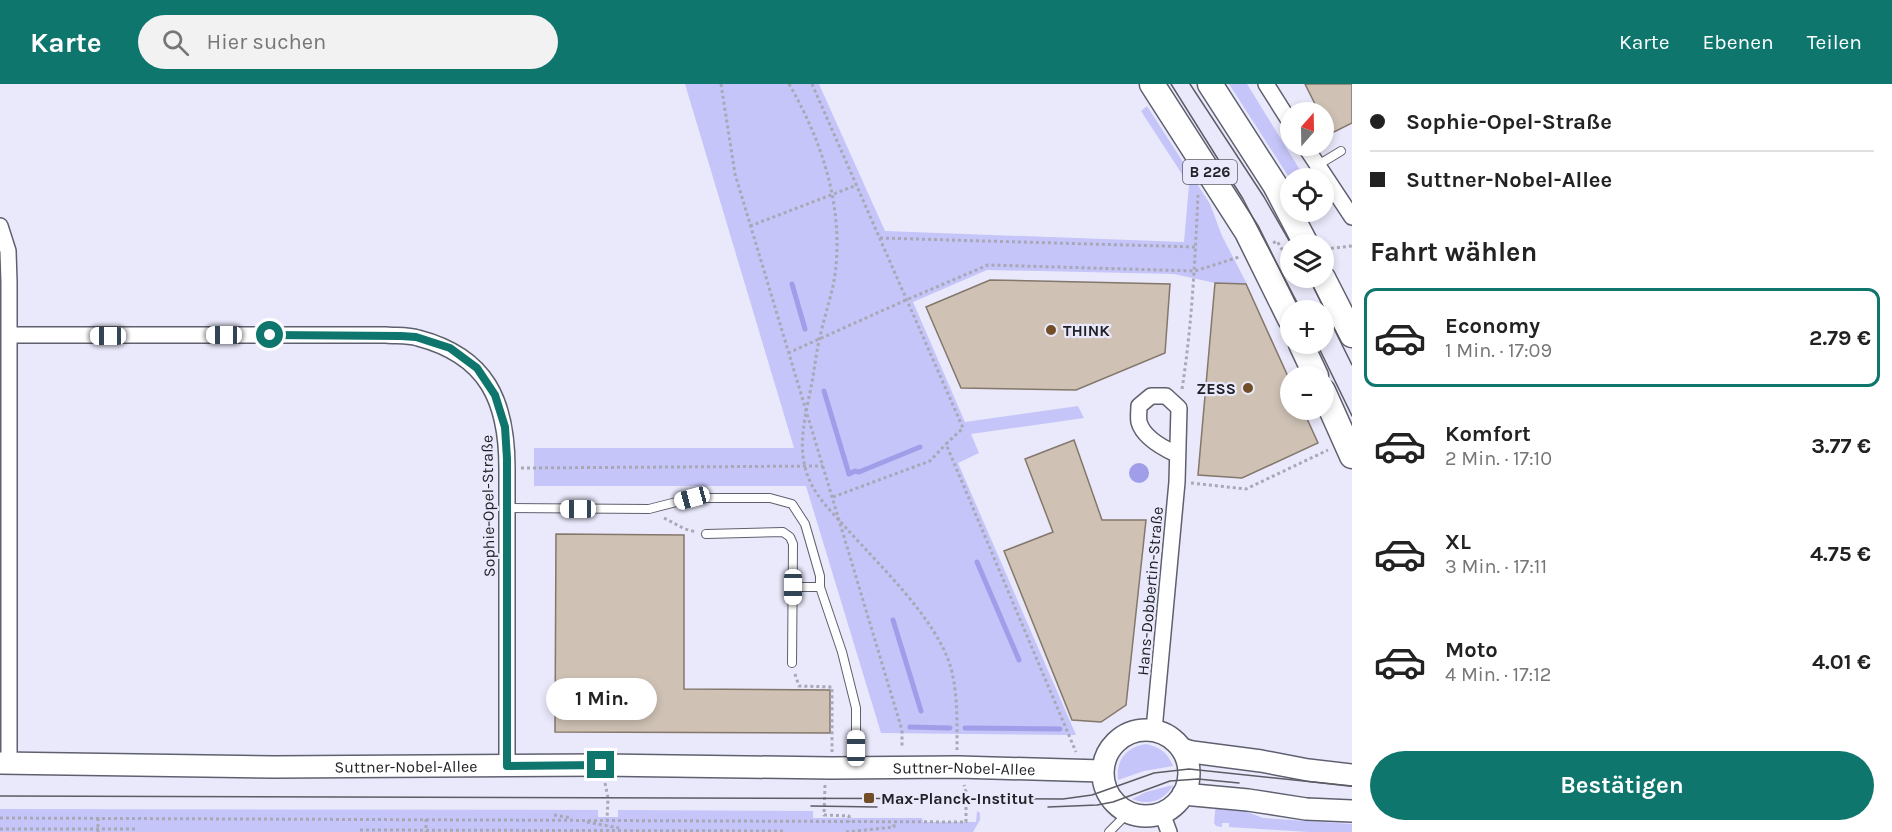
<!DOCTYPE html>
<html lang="de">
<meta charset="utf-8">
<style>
body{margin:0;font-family:Karla,sans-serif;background:#f2f2f2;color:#222;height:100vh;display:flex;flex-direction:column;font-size:22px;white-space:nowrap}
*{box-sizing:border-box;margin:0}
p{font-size:20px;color:#767676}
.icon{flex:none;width:33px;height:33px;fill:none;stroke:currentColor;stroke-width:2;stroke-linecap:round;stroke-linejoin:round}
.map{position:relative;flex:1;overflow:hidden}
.panel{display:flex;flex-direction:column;background:#fff;width:540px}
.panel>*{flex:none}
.banner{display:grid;align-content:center;height:132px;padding:0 18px;background:#fff}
.needle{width:39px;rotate:20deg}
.tools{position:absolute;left:1280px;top:18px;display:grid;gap:12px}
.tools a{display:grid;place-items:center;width:54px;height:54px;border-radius:50%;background:#fff;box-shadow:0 3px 9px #0003;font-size:30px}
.end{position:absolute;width:27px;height:27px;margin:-14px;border:8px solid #0f766e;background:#fff;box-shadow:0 0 0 3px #fff}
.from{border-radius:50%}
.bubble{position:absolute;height:42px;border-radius:21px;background:#fff;box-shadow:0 3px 9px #0003;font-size:20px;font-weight:700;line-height:42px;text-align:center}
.car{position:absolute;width:18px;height:36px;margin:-18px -9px;border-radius:8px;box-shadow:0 0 4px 2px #0007;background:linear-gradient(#fff 24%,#345 0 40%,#fff 0 76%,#345 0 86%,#fff 0)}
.banner b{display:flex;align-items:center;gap:21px;height:57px;font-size:22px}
.banner b+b{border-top:2px solid #e0e0e0}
.banner i{width:15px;height:15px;background:#222}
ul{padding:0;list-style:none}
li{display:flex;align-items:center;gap:18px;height:99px;margin:0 12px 9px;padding:0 6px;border:3px solid transparent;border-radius:12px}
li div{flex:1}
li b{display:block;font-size:22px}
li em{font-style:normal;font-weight:700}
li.active{border-color:#0f766e}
li>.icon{width:54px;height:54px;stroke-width:1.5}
h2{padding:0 18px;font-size:27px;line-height:72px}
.primary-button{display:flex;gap:12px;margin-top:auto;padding:12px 18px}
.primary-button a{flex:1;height:69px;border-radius:36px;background:#0f766e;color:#fff;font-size:24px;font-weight:700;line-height:69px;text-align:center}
header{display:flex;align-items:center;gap:36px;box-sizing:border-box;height:84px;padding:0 30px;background:#0f766e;color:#fff}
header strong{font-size:28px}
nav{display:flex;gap:33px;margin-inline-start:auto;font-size:21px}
.search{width:420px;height:54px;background:#f2f2f2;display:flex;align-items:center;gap:15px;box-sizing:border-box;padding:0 21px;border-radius:33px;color:#767676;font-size:22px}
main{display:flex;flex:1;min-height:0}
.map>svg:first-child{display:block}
</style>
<header>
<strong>Karte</strong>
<div class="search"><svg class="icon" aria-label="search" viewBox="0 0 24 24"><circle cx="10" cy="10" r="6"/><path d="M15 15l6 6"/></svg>Hier suchen</div>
<nav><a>Karte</a><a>Ebenen</a><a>Teilen</a></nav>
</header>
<main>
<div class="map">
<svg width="1352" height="748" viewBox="0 0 1352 748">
<rect width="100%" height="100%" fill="#e9e9fb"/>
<g fill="#c5c5f9">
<path d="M685 0H819L885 147 1184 158 1189 101 1141 27 1147 22 1210 120 1222 152 1247 200 1215 199 1174 190 987 186 913 218 965 338 1078 322 1084 334 971 350 979 369 958 379 1076 651 881 649 806 402H534V364H794Z"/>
<path d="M1229 0H1247L1305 94 1290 95Z"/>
<path d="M1146 660C1160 663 1168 669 1173 682L1144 687 1118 696C1116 676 1126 663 1146 660Z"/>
<path d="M1173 701C1164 717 1149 722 1132 715L1146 708Z"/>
<path d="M1216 719 1229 721 1263 734 1352 740V748H1309L1229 743V739H1222V743L1216 742 1214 739Z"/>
<path d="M0 725 598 726V733H618V726L813 727V734H922L923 738H976L977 727 980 729V736L973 748H0Z"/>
</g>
<circle fill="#a09ee9" cx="1139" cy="389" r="10"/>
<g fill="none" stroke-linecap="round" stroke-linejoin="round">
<g stroke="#a09ee9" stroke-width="5">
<path d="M792 200 805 245"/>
<path d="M824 307 849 390 855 387 859 388 920 363"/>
<path d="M977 478 1019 576"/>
<path d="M893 536 921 627"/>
<path d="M910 643 950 644"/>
<path d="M965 644 1060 645"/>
</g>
</g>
<g fill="#cfc2b5" stroke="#84776b" stroke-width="1.5">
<path d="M1305 0H1352V39L1330 50 1323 36V28H1319Z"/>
<path d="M990 196 1170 200 1165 269 1076 306 961 304 926 223Z"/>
<path d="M1215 199 1246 200 1290 297V326H1303L1318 359 1242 394 1198 391Z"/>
<path d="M1074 356 1102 436H1146L1126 621 1101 638 1072 636 1004 467 1053 448 1025 375Z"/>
<path d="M556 450 684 451V605L830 606V649L555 648Z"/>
</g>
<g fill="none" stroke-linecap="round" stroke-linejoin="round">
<defs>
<g id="lane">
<path d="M1318 81 1341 67"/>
<path d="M507 424 649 425 692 414H770L792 420 805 440 820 492V503L842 568 856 624V683"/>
<path d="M706 450 783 448 790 453 793 460 792 579"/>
<path d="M793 503H820"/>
<path d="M1109 748 1123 734 1126 727"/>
</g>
<g id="street">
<path d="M1266 0 1290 38"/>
<path d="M1305 62 1352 133"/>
<path d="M0 142 8 167 9 198V679"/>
<path d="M10 251H386C396 252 408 251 418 254 487 272 507 317 507 384V682"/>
<path d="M1154 646 1177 398 1179 324 1166 312H1151L1139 322C1139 327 1138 333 1139 338 1143 353 1163 364 1176 370"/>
<path d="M1162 729 1169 748"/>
</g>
<g id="secondary">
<circle cx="1146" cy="689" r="43"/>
<path d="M1182 665 1192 668 1261 677 1308 686 1352 691"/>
<path id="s1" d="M0 679 274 683 601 681 831 684 958 683 1102 687"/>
<path d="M1183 710 1248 716 1306 725 1352 727"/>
</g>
<g id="primary">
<path d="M1152 0 1247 148 1290 235"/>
<path d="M1210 0 1275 101 1306 160"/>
<path d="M1323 194 1352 251"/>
<path d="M1301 260 1316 292"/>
<path d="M1323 307 1352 372"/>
</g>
</defs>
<use href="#lane" stroke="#5f606f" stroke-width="10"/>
<use href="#street" stroke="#5f606f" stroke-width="18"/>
<use href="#secondary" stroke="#5f606f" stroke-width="24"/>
<use href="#primary" stroke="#5f606f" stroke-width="27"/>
<g stroke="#a8a8b6" stroke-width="3" stroke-dasharray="3 3" stroke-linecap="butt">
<path d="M721 0 735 90 902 646V664"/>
<path d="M789 0C821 55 842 118 836 182 834 206 825 229 820 253 816 268 815 283 812 298 807 325 798 356 805 383 811 409 831 427 848 446 882 484 937 536 951 584 958 611 957 639 957 666"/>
<path d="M812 0 963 344 946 360 1076 668"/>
<path d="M750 142 857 101"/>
<path d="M880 154 1196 163"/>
<path d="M1273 159 1277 157 1290 179"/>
<path d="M1325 165 1352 162"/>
<path d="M788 269 906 216 988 181 1195 187 1239 173"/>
<path d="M1182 305C1192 241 1195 176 1198 111"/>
<path d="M521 384 823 382"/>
<path d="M1191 399 1246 405 1328 366"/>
<path d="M833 413 930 377 946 360"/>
<path d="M664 434 685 445 696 448"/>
<path d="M795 590 799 602 832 603V668"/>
<path d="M605 699 608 714 607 736"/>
<path d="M825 701 824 731 849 732V738"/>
<path d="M554 731 572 734"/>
<path d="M0 734 966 738V708L964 701"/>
<path d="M98 734V748"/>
<path d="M426 735V748"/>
<path d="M587 738 619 744"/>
<path d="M0 745H138"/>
<path d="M360 746 783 747"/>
<path d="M846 748 894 743V738"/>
</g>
<use href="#lane" stroke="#fff" stroke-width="8"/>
<use href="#street" stroke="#fff" stroke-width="15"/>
<use href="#secondary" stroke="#fff" stroke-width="21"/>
<use href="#primary" stroke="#fff" stroke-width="24"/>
<g stroke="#5c5c65" stroke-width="1.5">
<path d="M1171 0 1243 115 1301 226"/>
<path d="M1190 0 1264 113 1291 160"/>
<path d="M1309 194 1352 281"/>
<path d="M1317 260 1352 332"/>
<path d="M0 712 1063 715 1092 711 1154 689 1189 685 1352 702"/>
<path d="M811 722 877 723"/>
<path d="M1048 723 1097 721 1113 718 1170 697 1198 695 1239 699"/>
</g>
</g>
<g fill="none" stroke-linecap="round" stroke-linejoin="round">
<path stroke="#0f766e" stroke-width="8" d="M270 251 401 252 416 253 450 264 477 284 495 311 505 343 507 375V682L601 681"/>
</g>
<g fill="#724e28" stroke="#e9e9fb" stroke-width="2">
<circle cx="1051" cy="246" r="6"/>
<circle cx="1248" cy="304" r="6"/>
<rect x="863" y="708" width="12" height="12" rx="3"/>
</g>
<g text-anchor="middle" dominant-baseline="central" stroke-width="4.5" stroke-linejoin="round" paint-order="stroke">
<rect fill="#e9e9fb" stroke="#5d5d67" stroke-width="1.5" x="1183" y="76" width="54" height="24" rx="4.5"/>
<g font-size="15" font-weight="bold" fill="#212127">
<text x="1210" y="88">B 226</text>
</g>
<g font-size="16" font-weight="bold" fill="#212127" stroke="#e9e9fb" text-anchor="start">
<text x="1063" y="246">THINK</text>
<text x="1236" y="304" text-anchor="end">ZESS</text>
<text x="881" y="714">Max-Planck-Institut</text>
</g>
<g font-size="16" fill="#212127" stroke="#e9e9fb">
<text transform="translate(488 422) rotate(-91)">Sophie-Opel-Straße</text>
<text transform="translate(1150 507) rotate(-85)">Hans-Dobbertin-Straße</text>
<text stroke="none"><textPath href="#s1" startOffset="406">Suttner-Nobel-Allee</textPath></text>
<text stroke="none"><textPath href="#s1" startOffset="964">Suttner-Nobel-Allee</textPath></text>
</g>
</g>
</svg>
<div class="tools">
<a><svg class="needle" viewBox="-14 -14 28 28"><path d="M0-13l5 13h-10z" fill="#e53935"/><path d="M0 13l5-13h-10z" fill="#767676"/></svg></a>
<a><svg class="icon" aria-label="locate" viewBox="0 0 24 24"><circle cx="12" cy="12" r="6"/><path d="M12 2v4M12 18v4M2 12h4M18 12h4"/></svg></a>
<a><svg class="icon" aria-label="layers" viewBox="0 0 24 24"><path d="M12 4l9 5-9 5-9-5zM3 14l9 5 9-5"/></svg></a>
<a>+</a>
<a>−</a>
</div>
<i class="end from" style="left:270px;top:251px"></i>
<i class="end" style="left:601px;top:681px"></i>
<div class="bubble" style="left:546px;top:594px;width:111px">1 Min.</div>
<i class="car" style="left:224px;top:251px;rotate:270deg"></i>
<i class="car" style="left:108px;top:252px;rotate:270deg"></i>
<i class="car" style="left:692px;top:414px;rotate:255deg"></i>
<i class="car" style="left:578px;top:425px;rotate:270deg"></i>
<i class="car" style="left:793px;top:503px;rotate:180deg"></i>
<i class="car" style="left:856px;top:664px;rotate:0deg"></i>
</div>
<section class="panel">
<div class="banner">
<b><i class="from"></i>Sophie-Opel-Straße</b>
<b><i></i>Suttner-Nobel-Allee</b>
</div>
<h2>Fahrt wählen</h2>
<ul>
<li class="active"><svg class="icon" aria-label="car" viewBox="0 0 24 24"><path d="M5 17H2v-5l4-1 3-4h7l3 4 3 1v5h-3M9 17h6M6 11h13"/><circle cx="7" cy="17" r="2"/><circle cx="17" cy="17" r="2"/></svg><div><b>Economy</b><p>1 Min. · 17:09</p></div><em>2.79 €</em></li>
<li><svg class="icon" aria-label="car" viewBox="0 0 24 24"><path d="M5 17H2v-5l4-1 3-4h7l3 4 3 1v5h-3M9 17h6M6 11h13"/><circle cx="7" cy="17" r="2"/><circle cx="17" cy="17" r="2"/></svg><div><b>Komfort</b><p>2 Min. · 17:10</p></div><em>3.77 €</em></li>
<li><svg class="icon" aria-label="car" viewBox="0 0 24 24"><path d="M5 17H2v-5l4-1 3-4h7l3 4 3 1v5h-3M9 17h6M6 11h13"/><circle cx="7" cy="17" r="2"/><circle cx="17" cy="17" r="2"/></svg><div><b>XL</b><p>3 Min. · 17:11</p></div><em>4.75 €</em></li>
<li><svg class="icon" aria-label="car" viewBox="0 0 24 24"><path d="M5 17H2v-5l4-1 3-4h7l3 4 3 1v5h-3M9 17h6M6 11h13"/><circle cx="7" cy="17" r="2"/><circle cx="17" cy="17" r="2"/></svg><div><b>Moto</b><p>4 Min. · 17:12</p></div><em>4.01 €</em></li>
</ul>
<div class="primary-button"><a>Bestätigen</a></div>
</section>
</main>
